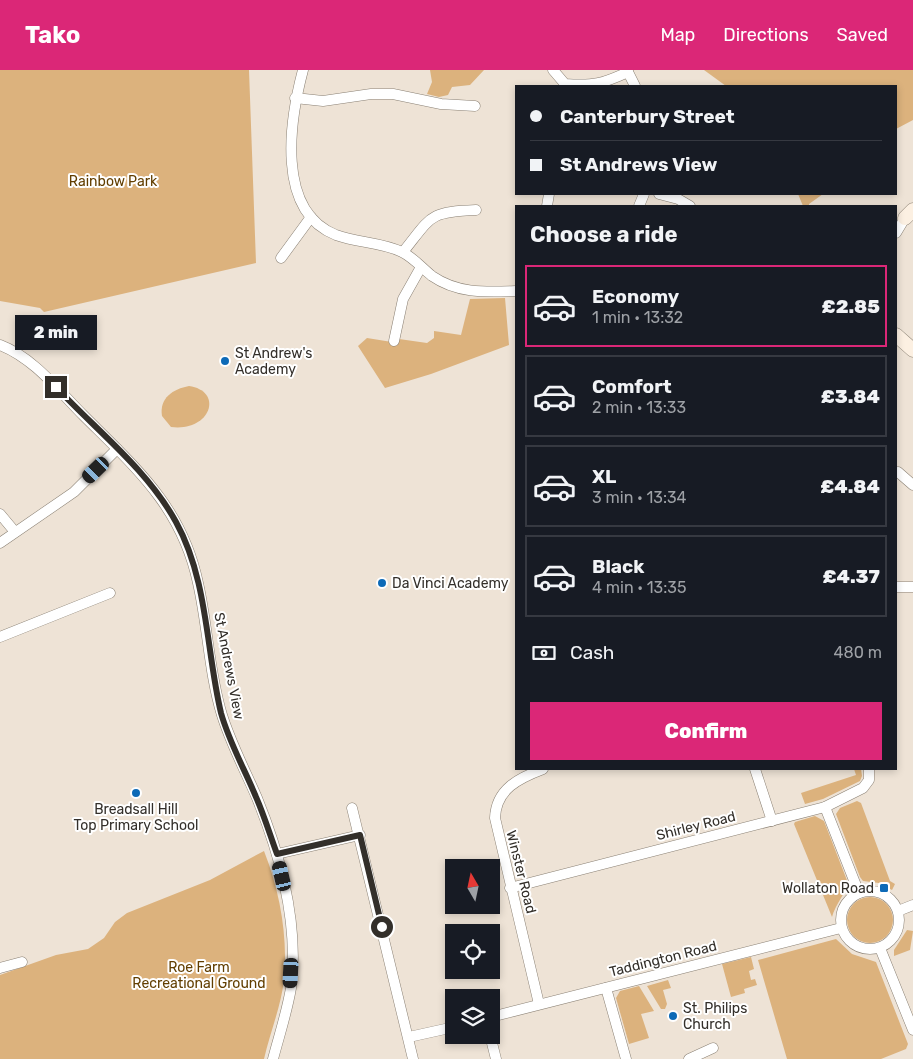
<!DOCTYPE html>
<meta charset="utf-8">
<style>
body{margin:0;font-family:Rubik,sans-serif;background:#20242c;color:#f1f3f6;height:100vh;display:flex;flex-direction:column;font-size:19px;white-space:nowrap}
*{box-sizing:border-box;margin:0}
p{font-size:16px;color:#9ea1a6}
.icon{flex:none;width:28px;height:28px;fill:none;stroke:currentColor;stroke-width:2;stroke-linecap:round;stroke-linejoin:round}
.map{position:relative;flex:1;overflow:hidden}
.panel{position:absolute;left:515px;top:135px;width:382px;height:565px;display:flex;flex-direction:column;background:#171b24;border-radius:0px;box-shadow:0 2px 8px #0003}
.panel>*{flex:none}
.banner{position:absolute;left:515px;top:15px;width:382px;height:110px;border-radius:0px;box-shadow:0 2px 8px #0003;display:grid;align-content:center;height:110px;padding:0 15px;background:#171b24}
.needle{width:32px;rotate:351deg}
.controls{position:absolute;left:445px;top:789px;display:grid;gap:10px}
.controls a{display:grid;place-items:center;width:55px;height:55px;border-radius:0px;background:#171b24;box-shadow:0 2px 8px #0003;font-size:25px}
.end{position:absolute;width:22px;height:22px;margin:-11px;border:6px solid #332f2a;background:#fff;box-shadow:0 0 0 2px #fff}
.from{border-radius:50%}
.bubble{position:absolute;height:35px;border-radius:0px;background:#171b24;box-shadow:0 2px 8px #0003;font-size:16px;font-weight:800;line-height:35px;text-align:center}
.car{position:absolute;width:15px;height:30px;margin:-15px -8px;border-radius:6px;box-shadow:0 0 4px 1px #0007;background:linear-gradient(#222 24%,#8ab4d8 0 40%,#222 0 76%,#8ab4d8 0 86%,#222 0)}
.banner b{display:flex;align-items:center;gap:18px;height:48px;font-size:19px}
.banner b+b{border-top:1px solid #363941}
.banner i{width:12px;height:12px;background:#f1f3f6}
ul{padding:0;list-style:none}
li{display:flex;align-items:center;gap:15px;height:82px;margin:0 10px 8px;padding:0 5px;border:2px solid #363941;border-radius:0px}
li div{flex:1}
li b{display:block;font-size:19px}
li em{font-style:normal;font-weight:800}
li.current{border-color:#db2777}
li>.icon{width:45px;height:45px;stroke-width:1.5}
h2{padding:0 15px;font-size:22px;line-height:60px}
.pay{display:flex;align-items:center;gap:12px;height:55px;padding:0 15px;font-size:19px}
.pay p{margin-inline-start:auto}
.primary-button{display:flex;gap:10px;margin-top:auto;padding:10px 15px}
.primary-button a{flex:1;height:58px;border-radius:0px;background:#db2777;color:#fff;font-size:20px;font-weight:800;line-height:58px;text-align:center}
header{display:flex;align-items:center;gap:30px;box-sizing:border-box;height:70px;padding:0 25px;background:#db2777;color:#fff}
header strong{font-size:24px}
nav{display:flex;gap:28px;margin-inline-start:auto;font-size:18px}
.map>svg:first-child{display:block}
</style>
<header>
<strong>Tako</strong>
<nav><a>Map</a><a>Directions</a><a>Saved</a></nav>
</header>
<div class="map">
<svg width="913" height="989" viewBox="0 0 913 989">
<rect width="100%" height="100%" fill="#eee3d6"/>
<g fill="#dcb27d">
<path d="M0 0H249L256 193 44 242 40 238 0 231Z"/>
<path d="M430 0H484L470 15 452 17 448 25 439 27 427 24 432 12Z"/>
<path d="M704 0H913V50L896 59V16H726Z"/>
<path d="M798 124H823L809 134V136H803Z"/>
<path d="M505 228 509 275 431 304 385 318 358 276 367 268 398 273 399 269 427 273 434 268V261L461 265 470 229Z"/>
<path d="M189 316C224 321 211 362 171 357L162 346C159 328 173 319 189 316Z"/>
<path d="M854 699H861L862 706 860 711 823 729 805 734 801 723 856 705Z"/>
<path d="M857 731 861 733 890 811 895 814 892 820 879 813 863 811 860 807 836 744 840 738Z"/>
<path d="M815 746 824 751 848 813C847 821 835 835 832 847L794 754 795 752Z"/>
<path d="M264 781C280 822 288 866 284 910 281 936 270 963 264 989H0V905L56 885 88 879 104 868 115 852 127 843 210 810Z"/>
<circle cx="870" cy="850" r="23"/>
<path d="M907 860 913 861 910 880 894 886V880Z"/>
<path d="M836 869 852 884 876 892 908 974 906 979 881 989H787L758 890Z"/>
<path d="M751 887 754 899 749 901 751 910 755 909 757 915 744 919 745 923 731 927 722 894Z"/>
<path d="M668 910 671 918 663 920 667 934 665 939H661L647 916Z"/>
<path d="M639 916 654 941 641 944 649 968 629 974 616 928 620 921Z"/>
</g>
<g fill="none" stroke-linecap="round" stroke-linejoin="round">
<defs>
<g id="street">
<path d="M303 0C290 49 275 141 336 165 358 173 381 172 402 182 414 188 422 198 432 206 458 224 486 222 516 221"/>
<path d="M553 0 565 14C594 16 602 14 628 2"/>
<path d="M627 0 635 16"/>
<path d="M295 28 323 31 371 24H393L441 34 475 36"/>
<path d="M659 124 678 129 690 136"/>
<path d="M547 136 549 124"/>
<path d="M639 136 644 124"/>
<path d="M896 163 905 148"/>
<path d="M403 182C432 146 428 142 476 140"/>
<path d="M281 188 311 147"/>
<path d="M394 271 403 229 421 197"/>
<path d="M0 275C34 288 58 320 83 345 136 398 182 437 198 513 208 557 209 603 222 645 231 674 245 700 257 728 281 787 299 854 291 918 287 942 279 966 273 989"/>
<path d="M898 402 913 415"/>
<path d="M0 444 15 462"/>
<path d="M0 473 74 422 117 379"/>
<path d="M896 517H913"/>
<path d="M0 567 110 523"/>
<path d="M755 699 772 751"/>
<path d="M825 737 859 823"/>
<path d="M352 738 413 989"/>
<path d="M277 784 360 765"/>
<path d="M510 818 825 737 863 718 869 710V699"/>
<circle cx="870" cy="850" r="29"/>
<path d="M898 841 913 835"/>
<path d="M880 878 913 960"/>
<path d="M0 898 22 892"/>
<path d="M606 918 626 989"/>
<path d="M539 934 495 748C496 719 519 708 543 699"/>
<path d="M491 947 841 858"/>
<path d="M490 965 496 989"/>
<path d="M409 967 454 957"/>
<path d="M689 989 713 978"/>
</g>
<g id="secondary">
<path d="M905 148 913 140"/>
<path d="M896 265 913 280"/>
</g>
</defs>
<use href="#street" stroke="#8a8074" stroke-width="11"/>
<use href="#secondary" stroke="#8a8074" stroke-width="15"/>
<use href="#street" stroke="#fff" stroke-width="10"/>
<use href="#secondary" stroke="#fcf0e2" stroke-width="14"/>
</g>
<g fill="none" stroke-linecap="round" stroke-linejoin="round">
<path stroke="#332f2a" stroke-width="6" d="M56 317C96 360 147 399 176 452 208 510 206 580 221 643 229 672 245 700 256 727 264 745 270 765 277 784L360 765 382 857"/>
</g>
<g fill="#0d6ab7" stroke="#fff" stroke-width="2">
<circle cx="225" cy="291" r="5"/>
<circle cx="382" cy="513" r="5"/>
<circle cx="136" cy="723" r="5"/>
<rect x="879" y="813" width="10" height="10" rx="2.5"/>
<circle cx="673" cy="946" r="5"/>
</g>
<g text-anchor="middle" dominant-baseline="central" stroke-width="4" stroke-linejoin="round" paint-order="stroke">
<g font-size="14" fill="#623e00" stroke="#fff">
<text x="113" y="111">Rainbow Park</text>
<text x="199" y="897">Roe Farm<tspan x="199" dy="16">Recreational Ground</tspan></text>
</g>
<g font-size="14" fill="#332f2a" stroke="#fff" text-anchor="start">
<text x="235" y="283">St Andrew's<tspan x="235" dy="16">Academy</tspan></text>
<text x="392" y="513">Da Vinci Academy</text>
<text x="136" y="739" text-anchor="middle">Breadsall Hill<tspan x="136" dy="16">Top Primary School</tspan></text>
<text x="874" y="818" text-anchor="end">Wollaton Road</text>
<text x="683" y="938">St. Philips<tspan x="683" dy="16">Church</tspan></text>
</g>
<g font-size="14" fill="#332f2a" stroke="#fff">
<text transform="translate(229 596) rotate(79)">St Andrews View</text>
<text transform="translate(696 756) rotate(-14)">Shirley Road</text>
<text transform="translate(521 802) rotate(76)">Winster Road</text>
<text transform="translate(663 889) rotate(-14)">Taddington Road</text>
</g>
</g>
</svg>
<div class="controls">
<a><svg class="needle" viewBox="-14 -14 28 28"><path d="M0-13l5 13h-10z" fill="#e53935"/><path d="M0 13l5-13h-10z" fill="#9ea1a6"/></svg></a>
<a><svg class="icon" aria-label="locate" viewBox="0 0 24 24"><circle cx="12" cy="12" r="6"/><path d="M12 2v4M12 18v4M2 12h4M18 12h4"/></svg></a>
<a><svg class="icon" aria-label="layers" viewBox="0 0 24 24"><path d="M12 4l9 5-9 5-9-5zM3 14l9 5 9-5"/></svg></a>
</div>
<i class="end from" style="left:382px;top:857px"></i>
<i class="end" style="left:56px;top:317px"></i>
<div class="bubble" style="left:15px;top:245px;width:82px">2 min</div>
<i class="car" style="left:96px;top:400px;rotate:226deg"></i>
<i class="car" style="left:282px;top:806px;rotate:347deg"></i>
<i class="car" style="left:291px;top:903px;rotate:183deg"></i>
<div class="banner">
<b><i class="from"></i>Canterbury Street</b>
<b><i></i>St Andrews View</b>
</div>
<section class="panel">
<h2>Choose a ride</h2>
<ul>
<li class="current"><svg class="icon" aria-label="car" viewBox="0 0 24 24"><path d="M5 17H2v-5l4-1 3-4h7l3 4 3 1v5h-3M9 17h6M6 11h13"/><circle cx="7" cy="17" r="2"/><circle cx="17" cy="17" r="2"/></svg><div><b>Economy</b><p>1 min · 13:32</p></div><em>£2.85</em></li>
<li><svg class="icon" aria-label="car" viewBox="0 0 24 24"><path d="M5 17H2v-5l4-1 3-4h7l3 4 3 1v5h-3M9 17h6M6 11h13"/><circle cx="7" cy="17" r="2"/><circle cx="17" cy="17" r="2"/></svg><div><b>Comfort</b><p>2 min · 13:33</p></div><em>£3.84</em></li>
<li><svg class="icon" aria-label="car" viewBox="0 0 24 24"><path d="M5 17H2v-5l4-1 3-4h7l3 4 3 1v5h-3M9 17h6M6 11h13"/><circle cx="7" cy="17" r="2"/><circle cx="17" cy="17" r="2"/></svg><div><b>XL</b><p>3 min · 13:34</p></div><em>£4.84</em></li>
<li><svg class="icon" aria-label="car" viewBox="0 0 24 24"><path d="M5 17H2v-5l4-1 3-4h7l3 4 3 1v5h-3M9 17h6M6 11h13"/><circle cx="7" cy="17" r="2"/><circle cx="17" cy="17" r="2"/></svg><div><b>Black</b><p>4 min · 13:35</p></div><em>£4.37</em></li>
</ul>
<div class="pay"><svg class="icon" aria-label="cash" viewBox="0 0 24 24"><path d="M3 7h18v10H3z"/><circle cx="12" cy="12" r="2"/></svg>Cash<p>480 m</p></div>
<div class="primary-button"><a>Confirm</a></div>
</section>
</div>
